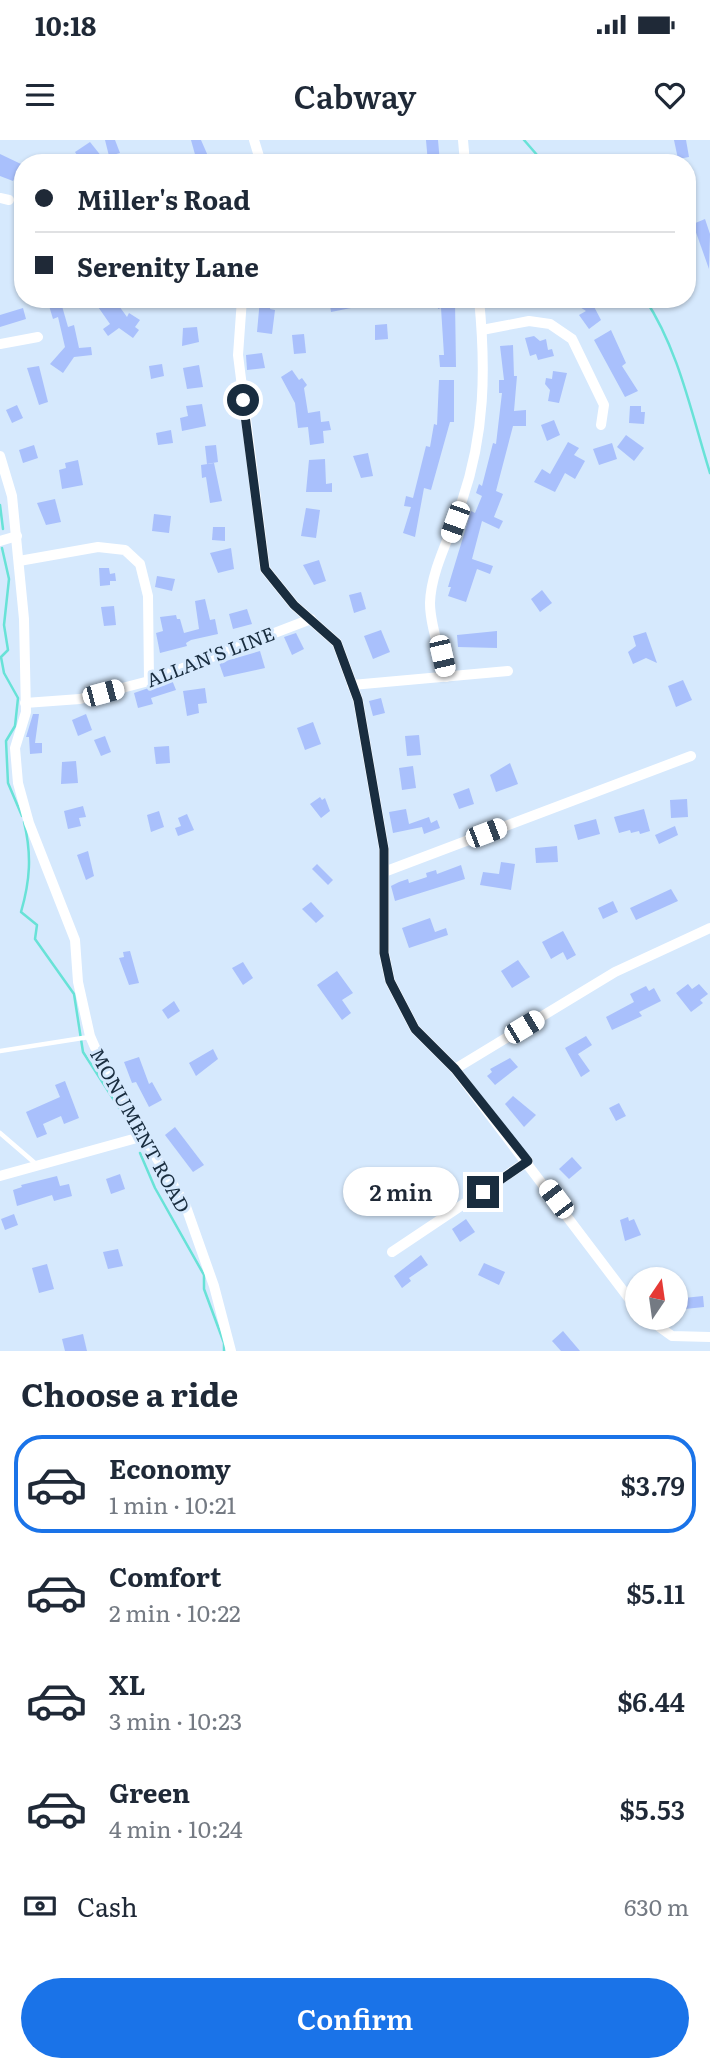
<!DOCTYPE html>
<meta charset="utf-8">
<style>
body{margin:0;font-family:Literata,serif;background:#f2f2f3;color:#1f2937;height:100vh;display:flex;flex-direction:column;font-size:26px;white-space:nowrap}
*{box-sizing:border-box;margin:0}
p{font-size:23px;color:#747a83}
.icon{flex:none;width:38px;height:38px;fill:none;stroke:currentColor;stroke-width:2;stroke-linecap:round;stroke-linejoin:round}
.map{position:relative;height:1211px;overflow:hidden}
.panel{display:flex;flex-direction:column;background:#fff;flex:1}
.panel>*{flex:none}
.guide{position:absolute;left:14px;top:14px;width:682px;height:154px;border-radius:28px;box-shadow:0 2px 5px #0004;display:grid;align-content:center;height:154px;padding:0 21px;background:#fff}
.needle{width:46px;rotate:13deg}
.tools{position:absolute;left:625px;top:1127px;display:grid;gap:14px}
.tools a{display:grid;place-items:center;width:63px;height:63px;border-radius:50%;background:#fff;box-shadow:0 2px 5px #0004;font-size:35px}
.end{position:absolute;width:32px;height:32px;margin:-16px;border:9px solid #192d3f;background:#fff;box-shadow:0 0 0 4px #fff}
.from{border-radius:50%}
.bubble{position:absolute;height:49px;border-radius:24px;background:#fff;box-shadow:0 2px 5px #0004;font-size:23px;font-weight:600;line-height:49px;text-align:center}
.car{position:absolute;width:21px;height:42px;margin:-21px -10px;border-radius:9px;box-shadow:0 0 5px 2px #0007;background:linear-gradient(#fff 24%,#345 0 40%,#fff 0 76%,#345 0 86%,#fff 0)}
.guide b{display:flex;align-items:center;gap:24px;height:66px;font-size:26px}
.guide b+b{border-top:2px solid #e0e1e3}
.guide i{width:18px;height:18px;background:#1f2937}
ul{padding:0;list-style:none}
li{display:flex;align-items:center;gap:21px;height:98px;margin:0 14px 10px;padding:0 7px;border:4px solid transparent;border-radius:28px}
li div{flex:1}
li b{display:block;font-size:26px}
li em{font-style:normal;font-weight:600}
li.selected{border-color:#1a73e8}
li>.icon{width:63px;height:63px;stroke-width:1.5}
h2{padding:0 21px;font-size:32px;line-height:84px}
.pay{display:flex;align-items:center;gap:18px;height:77px;padding:0 21px;font-size:26px}
.pay p{margin-inline-start:auto}
.action{display:flex;gap:14px;margin-top:auto;padding:14px 21px}
.action a{flex:1;height:80px;border-radius:42px;background:#1a73e8;color:#fff;font-size:28px;font-weight:600;line-height:80px;text-align:center}
.status{display:flex;justify-content:space-between;align-items:center;height:49px;padding:0 35px;background:#fff;direction:ltr}
.status svg{height:19px;fill:currentColor}
header{display:flex;justify-content:space-between;align-items:center;height:91px;padding:0 21px;background:#fff;font-size:32px;font-weight:600}
.map>svg:first-child{display:block}
</style>
<div class="status"><b>10:18</b><svg viewBox="0 0 49 12"><path d="M0 12V9h3v3zM5 12V6h3v6zM10 12V3h3v9zM15 12V0h3v12zM26 1h20v11H26zM47 4h2v5h-2z"/></svg></div>
<header><svg class="icon" aria-label="menu" viewBox="0 0 24 24"><path d="M4 6h16M4 12h16M4 18h16"/></svg>Cabway<svg class="icon" aria-label="heart" viewBox="0 0 24 24"><path d="M12 20l-8-8c-3-5 5-10 8-4 3-6 11-1 8 4z"/></svg></header>
<div class="map">
<svg width="710" height="1211" viewBox="0 0 710 1211">
<rect width="100%" height="100%" fill="#d6e9fd"/>
<g fill="none" stroke-linecap="round" stroke-linejoin="round">
<g stroke="#68e2d7" stroke-width="2.5">
<path d="M524 0 544 23"/>
<path d="M645 159C679 210 692 276 710 333"/>
<path d="M0 365 3 389"/>
<path d="M2 408 9 439 4 485 8 510 1 517 4 533 18 558 15 586 6 601 8 643 22 676"/>
<path d="M24 682C32 715 30 741 21 772L37 785 35 799 74 854 83 912 132 988"/>
<path d="M140 1013 155 1048 204 1135V1149L224 1203V1211"/>
</g>
</g>
<g fill="#a9c0fc">
<path d="M105 0H115L120 13 109 16Z"/>
<path d="M191 0H201L208 16 196 18Z"/>
<path d="M426 0H438L440 23H428Z"/>
<path d="M674 0H686L689 17 678 19Z"/>
<path d="M90 2 102 17 93 23H82L75 12Z"/>
<path d="M0 14 21 24 13 41 0 36Z"/>
<path d="M705 79 710 94 709 129 693 84Z"/>
<path d="M47 159H60L68 187 74 185 79 208 91 207 92 215 74 217 63 233 50 224 65 207 58 177 53 179Z"/>
<path d="M102 159H114L127 177 129 173 140 180 135 187 139 190 133 198 119 188 108 196 103 189 110 184 96 164Z"/>
<path d="M260 159H272L270 169 275 170 272 194 257 192Z"/>
<path d="M329 159H350L351 168 331 172Z"/>
<path d="M437 159 455 161 456 227H440L439 215H444L441 168 438 169Z"/>
<path d="M568 159H590L601 180 589 189 579 175 586 171Z"/>
<path d="M23 168 26 179 0 187V175Z"/>
<path d="M387 184 388 199 375 200V185Z"/>
<path d="M197 187 199 202 182 206 183 188Z"/>
<path d="M611 190 626 223 622 226 638 251 625 257 594 200Z"/>
<path d="M304 194 306 213 294 214 292 195Z"/>
<path d="M534 196 540 201 546 199 548 210 552 209 554 216 538 220 536 214 530 216 525 198Z"/>
<path d="M513 205 514 236H517L514 271 526 270V286H513L496 351 503 354 494 377 503 381 499 389 482 381 472 419 493 426 490 434 477 429 466 462 448 456 451 447H448L471 371 475 373 482 356 476 353 479 344 482 346 493 303 496 304 502 253H499V240H504L500 206Z"/>
<path d="M262 213 265 228 247 230 246 215Z"/>
<path d="M162 224 164 236 151 239 149 226Z"/>
<path d="M199 225 203 247 187 249 183 228Z"/>
<path d="M39 226 48 262 39 265 27 228Z"/>
<path d="M292 230 299 240 302 238 307 245 304 248 308 273 320 271 321 282 329 281 331 290 323 291 324 303 310 305 308 287 298 288 295 263 281 237Z"/>
<path d="M553 231 567 233 559 263 548 261 550 250 545 244 546 238 552 239Z"/>
<path d="M439 240H454V282H450L431 350 424 348 415 397 403 393 411 367 404 366 406 356 413 358 426 306 430 307 434 284 437 285Z"/>
<path d="M202 264 206 286 182 291 180 278 188 276 186 266Z"/>
<path d="M17 265 23 278 12 283 6 270Z"/>
<path d="M630 266H641V272H645L644 284 629 283Z"/>
<path d="M554 280 560 295 547 301 541 285Z"/>
<path d="M171 290 173 303 158 305 156 293Z"/>
<path d="M626 295 644 308 634 321 617 307Z"/>
<path d="M568 302 579 308 574 315 585 321 575 339 565 333 555 352 534 342 542 329 550 334Z"/>
<path d="M612 303 617 319 599 325 593 309Z"/>
<path d="M34 305 38 318 23 323 19 310Z"/>
<path d="M216 305 218 322 207 324 205 306Z"/>
<path d="M368 313 373 336 361 338 353 316Z"/>
<path d="M325 319 326 344 332 343V352H306L309 320Z"/>
<path d="M78 320 83 345 62 349 59 330 66 328 65 323Z"/>
<path d="M214 323 222 361 210 363 206 337 202 338 201 325Z"/>
<path d="M55 359 61 382 46 385 37 363Z"/>
<path d="M306 368 320 370 316 398 301 396Z"/>
<path d="M154 374 171 376 169 393 152 391Z"/>
<path d="M213 387H225V401L212 400Z"/>
<path d="M231 408 234 429 218 433 210 413Z"/>
<path d="M319 420 326 441 314 445 303 425Z"/>
<path d="M99 428H109L110 434 115 433 116 441H110V445L100 446Z"/>
<path d="M157 436 175 439 172 451 155 447Z"/>
<path d="M542 450 552 463 540 472 531 459Z"/>
<path d="M361 452 366 469 354 473 349 455Z"/>
<path d="M205 459 210 480 215 479 218 494 191 500 186 503 187 506 160 513 156 493 163 491 160 477 176 475 177 479H180L184 493 199 489 195 461Z"/>
<path d="M114 466 116 485 104 486 101 467Z"/>
<path d="M247 469 252 484 233 489 229 474Z"/>
<path d="M381 490 390 512 373 519 364 496Z"/>
<path d="M497 491V508L458 507 457 495Z"/>
<path d="M646 492 657 523 646 518 633 524 628 512 636 506 633 496Z"/>
<path d="M296 493 304 509 292 515 284 497Z"/>
<path d="M260 511 265 528 224 537 219 523Z"/>
<path d="M172 540 176 550 151 558 153 564 138 568 134 553Z"/>
<path d="M683 540 692 560 676 567 668 546Z"/>
<path d="M205 548 207 563 198 564 199 573 187 576 183 551Z"/>
<path d="M381 558 385 573 373 576 369 561Z"/>
<path d="M33 574H39L35 603H42V613L30 614 29 597H26Z"/>
<path d="M86 574 92 590 78 596 72 580Z"/>
<path d="M313 582 321 604 305 610 297 588Z"/>
<path d="M419 595 421 615 407 616 405 596Z"/>
<path d="M105 596 111 612 101 616 94 600Z"/>
<path d="M169 606 170 623 156 624 154 607Z"/>
<path d="M76 621 78 643 61 644 62 622Z"/>
<path d="M510 623 518 644 496 652 490 635Z"/>
<path d="M413 626 416 648 402 650 399 628Z"/>
<path d="M469 648 474 664 459 669 453 654Z"/>
<path d="M320 657 322 660 325 658 330 671 321 678 310 664Z"/>
<path d="M687 659 688 677 671 678 670 660Z"/>
<path d="M83 666 86 677 79 678 81 686 68 689 64 671Z"/>
<path d="M406 669 409 684 429 677 431 683 437 680 440 688 424 694 422 687 393 693 389 672Z"/>
<path d="M644 669 650 691 640 694 639 691 631 693 630 690 619 693 614 677Z"/>
<path d="M159 671 164 687 151 692 147 675Z"/>
<path d="M187 674 194 690 178 696 175 688 181 686 178 678Z"/>
<path d="M596 679 600 694 578 700 574 685Z"/>
<path d="M675 686 678 695 659 704 655 695Z"/>
<path d="M557 706 558 722 536 723 535 708Z"/>
<path d="M88 711 94 736 86 740 77 715Z"/>
<path d="M501 722 515 724 511 750 480 745 483 732 499 734Z"/>
<path d="M317 724 333 740 328 745 312 729Z"/>
<path d="M461 725 465 739 395 761 391 746 399 742 408 739 409 743 427 737 426 733 436 730 437 734Z"/>
<path d="M671 749 678 761 636 780 630 768Z"/>
<path d="M613 761 618 772 603 779 598 768Z"/>
<path d="M311 762 324 776 316 783 302 769Z"/>
<path d="M430 778 435 792 446 788 448 795 409 808 402 788Z"/>
<path d="M563 791 576 815 567 820 563 812 551 819 542 802Z"/>
<path d="M130 811 139 843 129 845 119 818 124 817 123 812Z"/>
<path d="M518 820 530 837 512 848 501 831Z"/>
<path d="M243 822 253 838 243 845 232 828Z"/>
<path d="M337 831 353 853 342 860 351 873 342 880 317 845Z"/>
<path d="M688 844 692 849 699 844 708 854 700 860 703 863 691 872 676 853Z"/>
<path d="M646 846 649 851 654 848 661 861 639 872 642 876 612 890 606 877 634 862 630 854Z"/>
<path d="M174 861 180 871 168 879 162 870Z"/>
<path d="M586 896 592 905 578 914 590 931 581 937 565 908Z"/>
<path d="M213 909 218 919 196 936 189 923Z"/>
<path d="M139 917 149 944 152 942 162 960 149 967 136 942 132 943 124 922Z"/>
<path d="M510 918 518 927 495 945 487 936 492 932 490 929Z"/>
<path d="M65 941 79 978 64 984 61 976 43 984 47 994 37 998 26 972 60 957 55 945Z"/>
<path d="M513 956 536 975 524 987 505 964Z"/>
<path d="M619 963 626 976 616 981 609 968Z"/>
<path d="M175 987 204 1025 193 1032 165 995Z"/>
<path d="M572 1017 582 1028 569 1039 559 1029Z"/>
<path d="M120 1034 125 1049 111 1054 106 1039Z"/>
<path d="M57 1036 60 1046 69 1044 72 1056 54 1061 52 1055 17 1066 13 1050 22 1047 21 1045Z"/>
<path d="M14 1074 18 1085 5 1090 1 1079Z"/>
<path d="M628 1077 629 1081 634 1079 641 1095 625 1101 620 1080Z"/>
<path d="M466 1079 475 1092 460 1102 452 1089Z"/>
<path d="M118 1109 123 1126 108 1129 103 1112Z"/>
<path d="M421 1115 428 1125 409 1138 411 1141 402 1148 394 1136Z"/>
<path d="M484 1123 505 1132 499 1145 478 1135Z"/>
<path d="M47 1124 54 1149 39 1153 32 1128Z"/>
<path d="M703 1156 704 1167 685 1169 684 1158Z"/>
<path d="M563 1191 580 1211H561L552 1201Z"/>
<path d="M83 1194 87 1211H65L62 1199Z"/>
</g>
<g fill="none" stroke-linecap="round" stroke-linejoin="round">
<g stroke="#fff" stroke-width="4.5">
<path d="M0 911 89 897"/>
<path d="M0 993 36 1024"/>
</g>
<g stroke="#fff" stroke-width="10">
<path d="M254 0 261 23"/>
<path d="M463 0 465 23"/>
<path d="M0 58 9 60"/>
<path d="M242 159 238 215 265 429 294 465 337 503 358 560 384 709V813L390 841 415 889 455 929 637 1169"/>
<path d="M482 190 529 181 550 184 572 199 604 265 601 285"/>
<path d="M0 204 38 197"/>
<path d="M0 316 12 356 24 479 26 572 15 608 18 643 29 683 75 800 78 842 90 896 111 944 185 1064 214 1146 231 1211"/>
<path d="M0 401 17 396"/>
<path d="M19 421 98 407 125 410 140 424 148 456 149 541"/>
<path d="M446 537C441 514 430 486 430 463 431 429 452 393 462 361 485 294 486 229 479 159"/>
<path d="M352 545 508 531"/>
<path d="M25 563 80 559 149 541 311 479"/>
<path d="M384 732 691 616"/>
<path d="M455 929 615 832 710 788"/>
<path d="M0 1036 144 996"/>
<path d="M392 1112 528 1021"/>
<path d="M647 1178 672 1196 710 1197"/>
</g>
</g>
<g fill="none" stroke-linecap="round" stroke-linejoin="round">
<path stroke="#192d3f" stroke-width="9" d="M243 260 265 429 294 465 337 503 358 560 384 709V813L390 841 415 889 455 929 528 1021 483 1052"/>
</g>
<g text-anchor="middle" dominant-baseline="central" stroke-width="6" stroke-linejoin="round" paint-order="stroke">
<g font-size="19" fill="#192d3f" stroke="#d6e9fd">
<text transform="translate(210 516) rotate(-21)">ALLAN'S LINE</text>
<text transform="translate(141 990) rotate(61)">MONUMENT ROAD</text>
</g>
</g>
</svg>
<div class="tools">
<a><svg class="needle" viewBox="-14 -14 28 28"><path d="M0-13l5 13h-10z" fill="#e53935"/><path d="M0 13l5-13h-10z" fill="#747a83"/></svg></a>
</div>
<i class="end from" style="left:243px;top:260px"></i>
<i class="end" style="left:483px;top:1052px"></i>
<div class="bubble" style="left:343px;top:1027px;width:116px">2 min</div>
<i class="car" style="left:455px;top:382px;rotate:200deg"></i>
<i class="car" style="left:442px;top:516px;rotate:167deg"></i>
<i class="car" style="left:103px;top:553px;rotate:75deg"></i>
<i class="car" style="left:486px;top:693px;rotate:69deg"></i>
<i class="car" style="left:524px;top:887px;rotate:59deg"></i>
<i class="car" style="left:556px;top:1059px;rotate:323deg"></i>
<div class="guide">
<b><i class="from"></i>Miller's Road</b>
<b><i></i>Serenity Lane</b>
</div>
</div>
<section class="panel">
<h2>Choose a ride</h2>
<ul>
<li class="selected"><svg class="icon" aria-label="car" viewBox="0 0 24 24"><path d="M5 17H2v-5l4-1 3-4h7l3 4 3 1v5h-3M9 17h6M6 11h13"/><circle cx="7" cy="17" r="2"/><circle cx="17" cy="17" r="2"/></svg><div><b>Economy</b><p>1 min · 10:21</p></div><em>$3.79</em></li>
<li><svg class="icon" aria-label="car" viewBox="0 0 24 24"><path d="M5 17H2v-5l4-1 3-4h7l3 4 3 1v5h-3M9 17h6M6 11h13"/><circle cx="7" cy="17" r="2"/><circle cx="17" cy="17" r="2"/></svg><div><b>Comfort</b><p>2 min · 10:22</p></div><em>$5.11</em></li>
<li><svg class="icon" aria-label="car" viewBox="0 0 24 24"><path d="M5 17H2v-5l4-1 3-4h7l3 4 3 1v5h-3M9 17h6M6 11h13"/><circle cx="7" cy="17" r="2"/><circle cx="17" cy="17" r="2"/></svg><div><b>XL</b><p>3 min · 10:23</p></div><em>$6.44</em></li>
<li><svg class="icon" aria-label="car" viewBox="0 0 24 24"><path d="M5 17H2v-5l4-1 3-4h7l3 4 3 1v5h-3M9 17h6M6 11h13"/><circle cx="7" cy="17" r="2"/><circle cx="17" cy="17" r="2"/></svg><div><b>Green</b><p>4 min · 10:24</p></div><em>$5.53</em></li>
</ul>
<div class="pay"><svg class="icon" aria-label="cash" viewBox="0 0 24 24"><path d="M3 7h18v10H3z"/><circle cx="12" cy="12" r="2"/></svg>Cash<p>630 m</p></div>
<div class="action"><a>Confirm</a></div>
</section>
